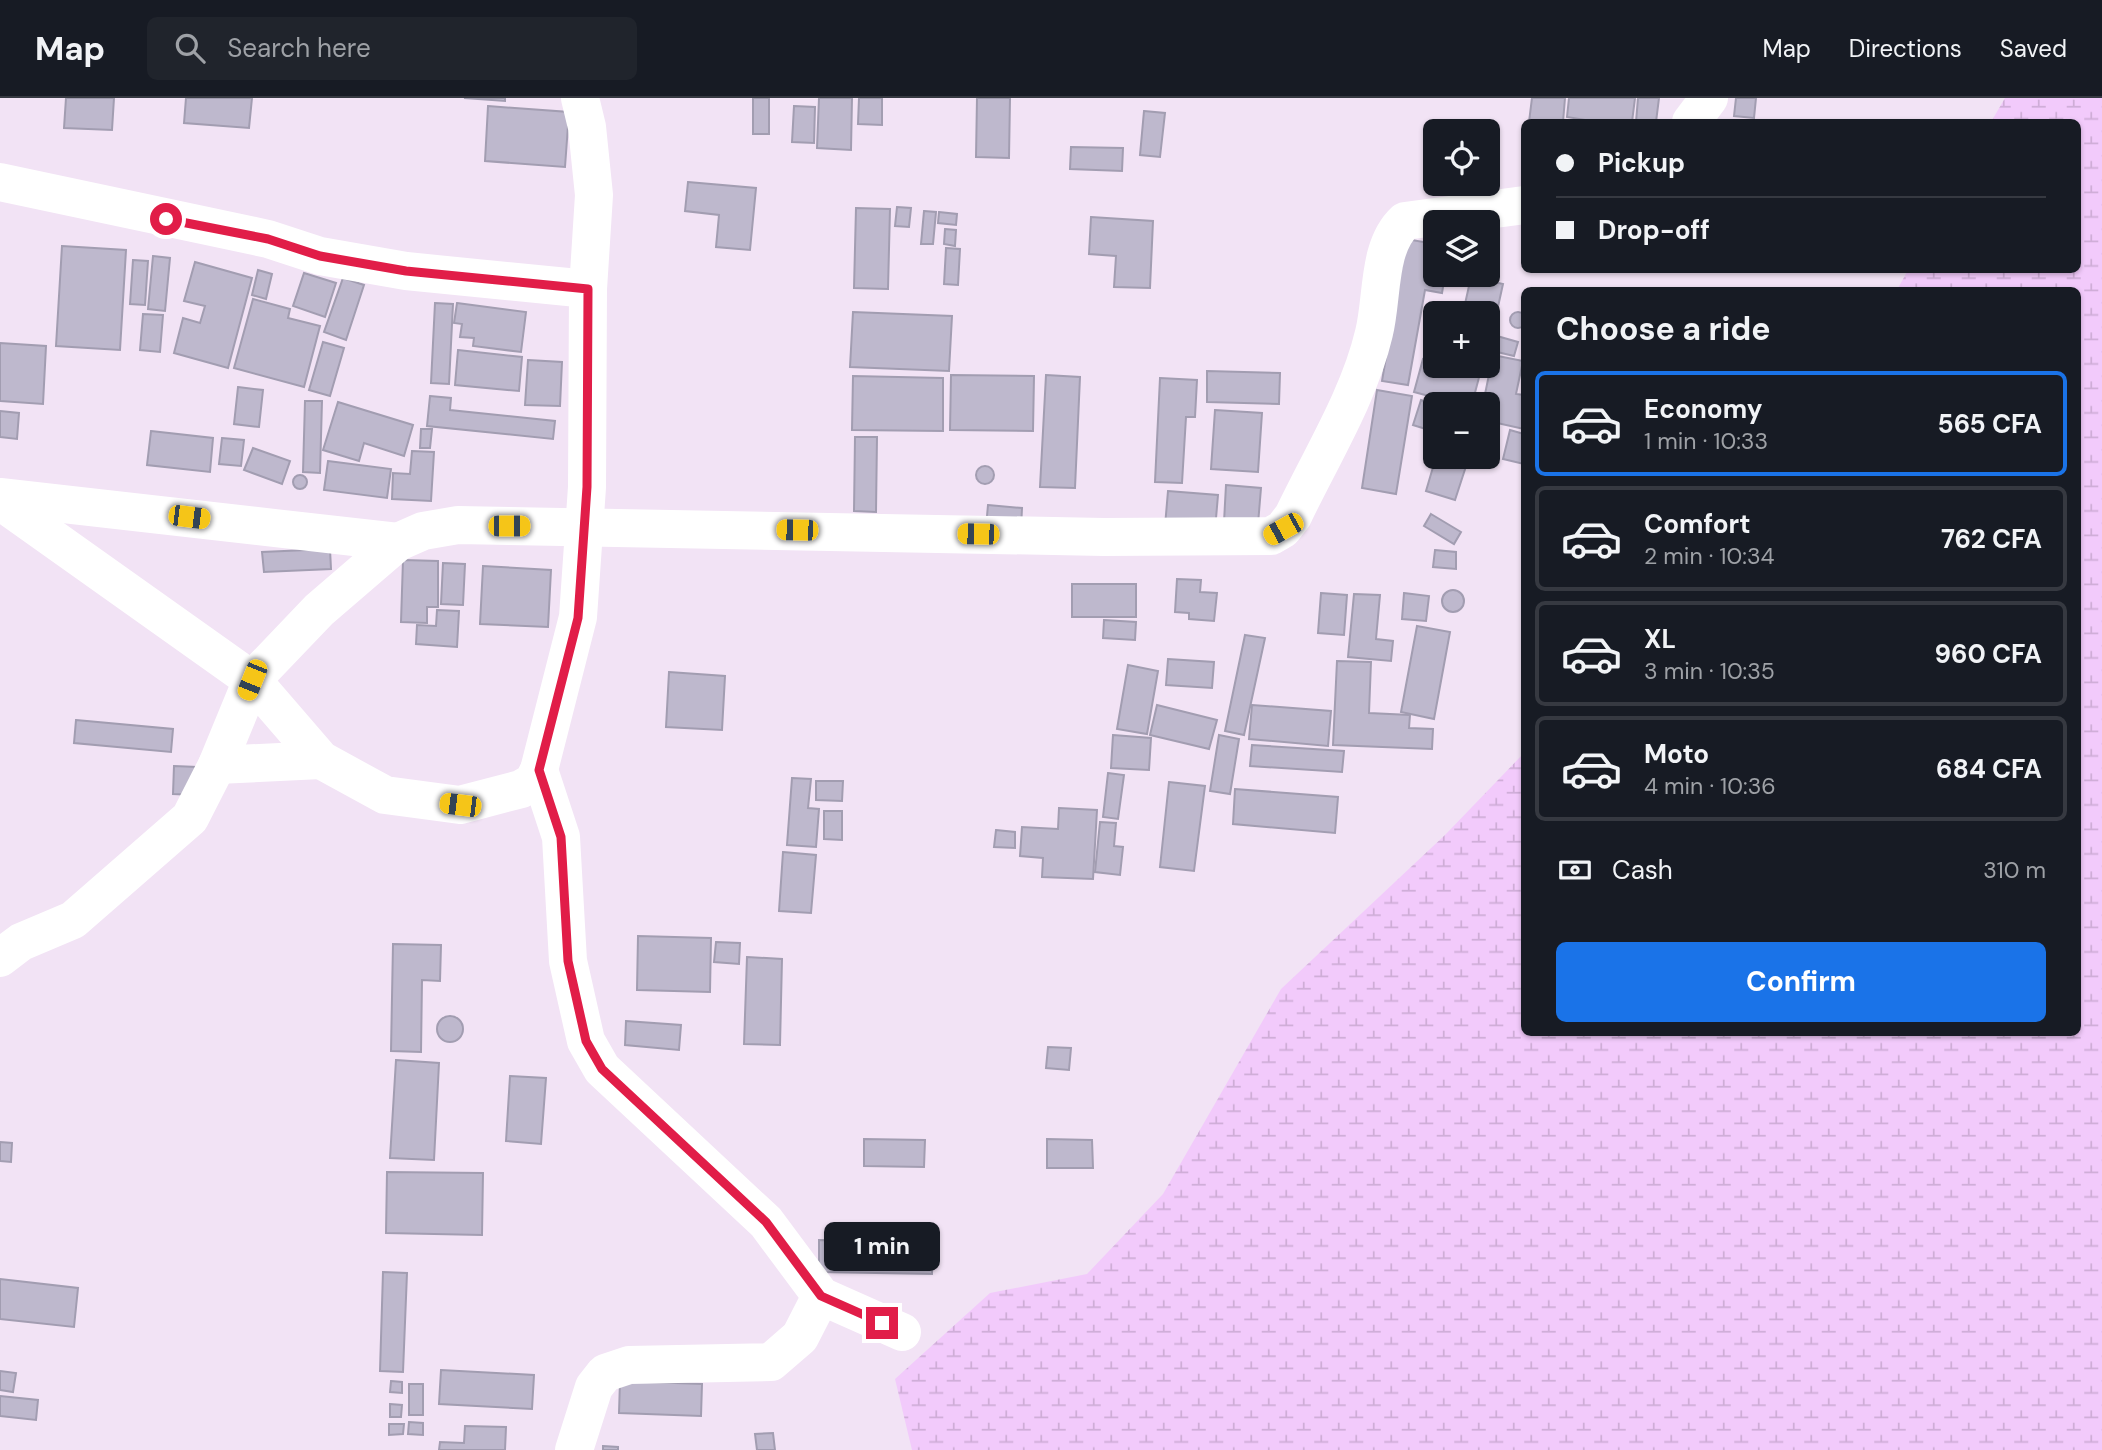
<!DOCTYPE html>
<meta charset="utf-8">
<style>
body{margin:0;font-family:"DM Sans",sans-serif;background:#20242c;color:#f1f3f6;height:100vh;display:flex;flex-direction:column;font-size:26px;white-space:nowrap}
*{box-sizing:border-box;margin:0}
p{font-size:23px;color:#9ea1a6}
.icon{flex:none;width:38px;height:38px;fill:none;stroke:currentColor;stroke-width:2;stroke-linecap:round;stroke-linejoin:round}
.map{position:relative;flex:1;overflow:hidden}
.side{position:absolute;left:1521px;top:189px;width:560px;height:749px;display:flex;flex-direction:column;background:#171b24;border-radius:10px;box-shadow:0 2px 5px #0004}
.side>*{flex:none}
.top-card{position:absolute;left:1521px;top:21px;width:560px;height:154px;border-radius:10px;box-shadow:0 2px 5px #0004;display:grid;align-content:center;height:154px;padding:0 35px;background:#171b24}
.controls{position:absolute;left:1423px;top:21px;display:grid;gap:14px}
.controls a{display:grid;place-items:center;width:77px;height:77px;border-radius:10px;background:#171b24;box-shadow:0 2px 5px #0004;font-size:35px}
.end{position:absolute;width:32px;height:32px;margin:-16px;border:9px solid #e11d48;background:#fff;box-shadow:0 0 0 4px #fff}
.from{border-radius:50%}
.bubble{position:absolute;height:49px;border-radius:10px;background:#171b24;box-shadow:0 2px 5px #0004;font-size:23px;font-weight:700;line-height:49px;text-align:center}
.car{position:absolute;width:21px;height:42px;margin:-21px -10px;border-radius:9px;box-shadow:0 0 5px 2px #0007;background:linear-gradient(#f5c518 24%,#345 0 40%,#f5c518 0 76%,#345 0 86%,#f5c518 0)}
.top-card b{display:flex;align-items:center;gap:24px;height:66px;font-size:26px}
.top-card b+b{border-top:2px solid #363941}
.top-card i{width:18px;height:18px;background:#f1f3f6}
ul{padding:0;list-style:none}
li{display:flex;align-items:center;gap:21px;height:105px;margin:0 14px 10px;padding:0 21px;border:4px solid #363941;border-radius:10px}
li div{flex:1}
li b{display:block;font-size:26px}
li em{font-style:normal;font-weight:700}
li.active{border-color:#1a73e8}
li>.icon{width:63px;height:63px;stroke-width:1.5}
h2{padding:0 35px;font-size:32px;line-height:84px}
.pay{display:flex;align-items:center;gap:18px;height:77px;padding:0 35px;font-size:26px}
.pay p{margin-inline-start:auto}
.button{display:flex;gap:14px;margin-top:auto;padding:14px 35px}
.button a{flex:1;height:80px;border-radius:10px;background:#1a73e8;color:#fff;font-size:28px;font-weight:700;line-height:80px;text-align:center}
header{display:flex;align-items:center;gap:42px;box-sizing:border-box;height:98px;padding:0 35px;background:#171b24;border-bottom:2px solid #363941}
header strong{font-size:33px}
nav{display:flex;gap:38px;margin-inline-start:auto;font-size:24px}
.search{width:490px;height:63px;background:#20242c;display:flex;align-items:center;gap:18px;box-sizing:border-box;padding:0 24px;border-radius:10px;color:#9ea1a6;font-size:26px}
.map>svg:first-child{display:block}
</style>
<header>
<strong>Map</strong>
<div class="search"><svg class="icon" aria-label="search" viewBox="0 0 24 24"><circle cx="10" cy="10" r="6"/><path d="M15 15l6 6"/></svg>Search here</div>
<nav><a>Map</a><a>Directions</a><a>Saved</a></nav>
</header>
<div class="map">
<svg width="2102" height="1352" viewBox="0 0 2102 1352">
<defs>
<pattern id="wetland-marsh" width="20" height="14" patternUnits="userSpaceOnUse" patternTransform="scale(1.75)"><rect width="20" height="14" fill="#f2cafb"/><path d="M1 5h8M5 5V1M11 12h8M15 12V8" fill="none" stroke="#cfadd7"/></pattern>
</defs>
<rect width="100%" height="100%" fill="#f2e3f5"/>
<path fill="url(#wetland-marsh)" d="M2005 0H2102V1352H912L895 1281 990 1195 1087 1176 1163 1096 1281 891 1445 737 1524 655V934H2077V192H1897L1908 172H2077V24H1991Z"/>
<g fill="#beb8cd" stroke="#a29db1" stroke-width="2">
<path d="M66 0H114L112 32 64 30Z"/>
<path d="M186 0H252L249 30 184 25Z"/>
<path d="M464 0H505V3Z"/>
<rect x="753" y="0" width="16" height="36"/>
<path d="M819 0H852L851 52 817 50Z"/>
<path d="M859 0H882V27L858 26Z"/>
<path d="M977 0H1010L1009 60 976 59Z"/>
<path d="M1532 0H1565L1563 24H1529Z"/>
<path d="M1569 0H1635L1632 24H1597L1567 19Z"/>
<path d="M1638 0H1659L1656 24H1636Z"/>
<path d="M1736 0H1756L1754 20 1734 18Z"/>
<path d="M488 8 569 14 565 69 485 63Z"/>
<path d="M794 8 815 9 814 45 792 44Z"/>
<path d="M1144 13 1165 15 1160 59 1140 57Z"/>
<path d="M1071 49 1123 50 1122 73 1070 71Z"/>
<path d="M688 84 756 90 750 152 716 149 719 117 685 113Z"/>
<path d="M897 109 911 110 909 129 895 128Z"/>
<path d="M856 110 890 111 888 191 854 190Z"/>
<path d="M924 113 936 114 933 146H921Z"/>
<path d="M939 114 957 116 956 127 938 125Z"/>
<path d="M1091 119 1153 123 1150 190 1114 189 1116 158 1089 156Z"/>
<path d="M945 131 956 132 955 148 944 146Z"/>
<path d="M1406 141 1435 146V177H1445L1442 195 1425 192 1408 287 1382 283Z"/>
<path d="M62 148 126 152 120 252 56 248Z"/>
<path d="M946 150 960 151 958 187 944 186Z"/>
<path d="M153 158 170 160 165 213 148 211Z"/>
<path d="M1488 161 1497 162 1493 180 1476 177H1488Z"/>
<path d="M133 162 148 163 145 207 130 206Z"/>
<path d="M195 164 252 180 228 270 174 255 183 220 200 225 205 208 184 203Z"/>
<path d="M258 172 272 176 266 201 252 197Z"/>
<path d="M304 175 336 185 325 219 293 208Z"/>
<path d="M1471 179 1503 186 1494 227 1488 226V215H1463Z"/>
<path d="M343 180 364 187 346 242 324 234Z"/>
<path d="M253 201 290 211 288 220 320 228 304 289 234 270Z"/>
<path d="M435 205 453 206 449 286 431 285Z"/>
<path d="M457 205 526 214 521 254 473 248 474 240 460 239 462 226 454 225Z"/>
<path d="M853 214 952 218 949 273 850 269Z"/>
<circle cx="1518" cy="222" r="8"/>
<path d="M143 216 163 217 160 254 140 252Z"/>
<path d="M1497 238 1518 244 1514 258 1493 253Z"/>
<path d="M323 244 344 250 330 298 309 292Z"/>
<path d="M0 245 46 248 43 306 0 303Z"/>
<path d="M458 252 522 259 519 293 455 287Z"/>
<path d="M1493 257 1523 263 1516 296 1524 297V331L1488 323V306H1483Z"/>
<path d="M1423 261 1435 264V268H1482L1472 306H1459L1414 294Z"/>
<path d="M528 262 562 264 560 308 525 307Z"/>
<path d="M1207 273 1280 275 1279 306 1207 304Z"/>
<path d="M951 277 1034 278 1033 333 950 332Z"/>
<path d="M1046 277 1080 279 1075 390 1040 389Z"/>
<path d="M853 278 943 280V333L852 332Z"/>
<path d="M1160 280 1197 282 1195 319H1186L1182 385 1155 384Z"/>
<path d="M238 289 263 292 259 329 234 326Z"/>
<path d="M1377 292 1412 298 1396 396 1362 390Z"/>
<path d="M430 298 451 300 450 312 555 323 553 341 427 328Z"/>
<path d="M1421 302 1435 307V334L1413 327Z"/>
<path d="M305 303H322L320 375 303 374Z"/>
<path d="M338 304 413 327 404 358 364 345 359 363 323 352Z"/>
<path d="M1215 312 1262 315 1258 374 1211 371Z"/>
<path d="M0 313 19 315 17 341 0 339Z"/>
<path d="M421 331H432L430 350H420Z"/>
<path d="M1510 332 1524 336V366L1503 361Z"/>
<path d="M151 333 213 340 210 374 147 367Z"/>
<path d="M855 339H877L876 414 854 413Z"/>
<path d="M222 340 244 342 241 368 219 366Z"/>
<path d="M253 350 290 363 282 386 244 372Z"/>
<path d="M412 353 434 354 431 403 392 401 393 375 410 376Z"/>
<path d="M1436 359H1469L1455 402 1426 393Z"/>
<path d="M328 363 391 371 387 400 324 392Z"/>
<circle cx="985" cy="377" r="9"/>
<circle cx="300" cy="384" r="7"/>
<path d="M1226 387 1261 390 1258 426 1224 424Z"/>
<path d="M1168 393 1218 397 1215 432 1165 428Z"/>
<path d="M988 407 1022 410 1021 431 986 429Z"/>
<path d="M1431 416 1461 434 1454 446 1424 428Z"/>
<path d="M330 451 331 471 264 474 262 454Z"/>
<path d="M1435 452 1456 454V471L1433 469Z"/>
<path d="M403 462 438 463V509H427V525L401 524Z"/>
<path d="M443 465 465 466 463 507 441 506Z"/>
<path d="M483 468 551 472 548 529 480 526Z"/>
<path d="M1177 481 1201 482 1200 494 1217 495 1214 523 1189 521V515L1175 514Z"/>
<rect x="1072" y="486" width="64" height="33"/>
<circle cx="1453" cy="503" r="11"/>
<path d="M1321 495 1347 497 1344 537 1318 535Z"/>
<path d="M1404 495 1429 498 1426 523 1402 521Z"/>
<path d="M1354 496 1380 497 1376 541 1393 543 1391 563 1348 559Z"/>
<path d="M437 512 459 513 457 549 416 546 417 527 436 528Z"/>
<path d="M1104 522 1136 524 1135 542 1103 540Z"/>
<path d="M1417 528 1450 534 1434 621 1401 614Z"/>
<path d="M1245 537 1265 540 1244 637 1225 633Z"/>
<path d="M1168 561 1214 564 1212 590 1166 587Z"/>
<path d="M1337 563 1371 564 1369 615 1410 617 1409 630 1433 631 1432 651 1333 647Z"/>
<path d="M1128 567 1158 573 1147 636 1117 631Z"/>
<path d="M669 574 725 578 722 632 666 629Z"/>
<path d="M1157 607 1217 622 1209 651 1150 637Z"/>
<path d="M1252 607 1331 613 1328 648 1249 641Z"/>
<path d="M76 622 173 631 171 654 74 645Z"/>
<path d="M1113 637 1151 640 1149 672 1111 670Z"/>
<path d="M1219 637 1239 641 1230 696 1210 693Z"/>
<path d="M1252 647 1344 653 1342 674 1250 668Z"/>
<path d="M174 668 197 669 195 697 173 696Z"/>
<path d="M1108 675 1124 677 1118 721 1103 719Z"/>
<path d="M792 680 811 681 808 710 819 711 816 749 787 747Z"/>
<path d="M816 683H843L842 703 816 702Z"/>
<path d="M1169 684 1205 688 1194 773 1160 769Z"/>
<path d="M1235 691 1338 699 1335 735 1233 726Z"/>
<path d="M1059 710 1097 712 1093 781 1042 779 1043 760 1020 758 1022 729 1058 731Z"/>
<path d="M824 713H842V742L824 741Z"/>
<path d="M1100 724 1116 725 1114 748 1123 749 1120 777 1095 774Z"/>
<path d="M996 732 1015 734V750L994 749Z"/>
<path d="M783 754 816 757 811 815 779 813Z"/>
<path d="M638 838 711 840 710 894 637 892Z"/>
<path d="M716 844 740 845 739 866 714 864Z"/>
<path d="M393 846 441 847 440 883 422 882 421 954 391 953Z"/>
<path d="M747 859 782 861 780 947 744 946Z"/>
<circle cx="450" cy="931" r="13"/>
<path d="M626 923 681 927 679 952 625 947Z"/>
<path d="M1048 949 1071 950 1069 972 1046 970Z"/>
<path d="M396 962 439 965 434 1062 390 1060Z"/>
<path d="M510 978 546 980 541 1046 506 1043Z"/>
<path d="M864 1041 925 1042 924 1069 864 1068Z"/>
<path d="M1047 1041 1092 1042 1093 1070H1047Z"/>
<path d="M0 1044 12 1045 11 1064 0 1063Z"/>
<path d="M387 1074 483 1075 482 1137 386 1135Z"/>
<path d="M912 1138H933L932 1176 819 1174V1142L912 1144Z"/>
<path d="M383 1174 407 1175 403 1274 380 1273Z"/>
<path d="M0 1181 78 1190 74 1229 0 1221Z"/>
<path d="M441 1272 534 1277 532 1311 439 1306Z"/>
<path d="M0 1273 16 1275 13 1294 0 1292Z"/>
<path d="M391 1283 402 1284V1295L390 1294Z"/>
<path d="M620 1283 702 1286 701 1318 619 1315Z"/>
<rect x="409" y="1286" width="14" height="31"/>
<path d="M0 1298 38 1302 36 1322 0 1318Z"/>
<path d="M390 1306 402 1307 401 1319H390Z"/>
<path d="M409 1324 423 1325V1337L408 1336Z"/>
<path d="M389 1326H404L403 1336 389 1337Z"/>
<path d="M465 1328 506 1329 505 1352H439L440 1344 464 1345Z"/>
<path d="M773 1335 775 1352H757L755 1336Z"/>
<path d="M603 1348 618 1349V1352H603Z"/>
</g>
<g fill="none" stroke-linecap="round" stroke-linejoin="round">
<g stroke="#fff" stroke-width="38">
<path d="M1691 24 1709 0"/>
<path d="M0 84 268 141 320 158 406 173 588 191"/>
<path d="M0 399 398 444"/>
<path d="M0 403 252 582 321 662 385 697 460 707 521 691 533 684 539 672 578 519 587 389 588 191 594 97 587 29 580 0"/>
<path d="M217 667 321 662"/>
<path d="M539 672 561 739 568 863 586 943 602 971 766 1124 821 1198 902 1234"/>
<path d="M0 860 21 844 73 822 190 720 217 667 252 582 319 512 398 444 423 433 458 427 1104 439 1271 438 1283 431 1293 418C1321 359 1359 299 1374 235 1383 199 1377 149 1405 123L1524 107"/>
<path d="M574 1352 594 1289 605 1275 629 1267 771 1264 800 1239 821 1198"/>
</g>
</g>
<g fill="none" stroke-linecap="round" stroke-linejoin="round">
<path stroke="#e11d48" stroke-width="9" d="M166 121 268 141 320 158 406 173 588 191 587 389 578 520 539 672 561 739 568 863 586 943 602 971 766 1124 821 1198 882 1225"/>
</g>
</svg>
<div class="controls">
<a><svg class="icon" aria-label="locate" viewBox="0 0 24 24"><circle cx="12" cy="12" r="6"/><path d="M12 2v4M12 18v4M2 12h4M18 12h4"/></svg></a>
<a><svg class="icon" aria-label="layers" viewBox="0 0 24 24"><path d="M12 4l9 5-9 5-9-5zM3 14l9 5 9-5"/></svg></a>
<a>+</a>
<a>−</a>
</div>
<i class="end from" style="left:166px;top:121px"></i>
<i class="end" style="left:882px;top:1225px"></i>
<div class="bubble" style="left:824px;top:1124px;width:116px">1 min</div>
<i class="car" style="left:189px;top:419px;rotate:97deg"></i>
<i class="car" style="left:509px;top:428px;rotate:90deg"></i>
<i class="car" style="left:1283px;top:431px;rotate:241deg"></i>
<i class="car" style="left:797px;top:432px;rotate:271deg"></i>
<i class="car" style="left:978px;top:436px;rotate:271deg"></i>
<i class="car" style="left:252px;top:582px;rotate:202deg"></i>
<i class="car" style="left:460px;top:707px;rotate:277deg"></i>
<div class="top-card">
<b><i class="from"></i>Pickup</b>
<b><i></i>Drop-off</b>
</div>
<section class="side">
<h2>Choose a ride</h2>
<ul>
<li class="active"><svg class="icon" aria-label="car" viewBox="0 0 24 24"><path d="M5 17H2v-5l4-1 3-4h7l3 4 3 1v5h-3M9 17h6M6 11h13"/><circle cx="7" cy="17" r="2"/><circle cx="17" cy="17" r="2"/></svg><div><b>Economy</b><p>1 min · 10:33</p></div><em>565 CFA</em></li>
<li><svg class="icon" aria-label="car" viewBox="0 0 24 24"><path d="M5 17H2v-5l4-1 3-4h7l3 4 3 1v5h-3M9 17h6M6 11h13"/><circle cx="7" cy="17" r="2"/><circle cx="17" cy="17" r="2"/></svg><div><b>Comfort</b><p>2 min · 10:34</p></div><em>762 CFA</em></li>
<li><svg class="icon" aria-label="car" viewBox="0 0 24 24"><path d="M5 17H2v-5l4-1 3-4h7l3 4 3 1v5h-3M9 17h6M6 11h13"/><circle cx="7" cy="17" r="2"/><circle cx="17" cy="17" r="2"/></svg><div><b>XL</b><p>3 min · 10:35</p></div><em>960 CFA</em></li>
<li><svg class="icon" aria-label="car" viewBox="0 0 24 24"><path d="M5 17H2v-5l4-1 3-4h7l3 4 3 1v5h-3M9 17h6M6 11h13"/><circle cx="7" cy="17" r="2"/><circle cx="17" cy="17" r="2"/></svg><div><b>Moto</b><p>4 min · 10:36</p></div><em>684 CFA</em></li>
</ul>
<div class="pay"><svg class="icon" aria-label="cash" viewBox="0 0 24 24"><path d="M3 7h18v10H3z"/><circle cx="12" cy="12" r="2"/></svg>Cash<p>310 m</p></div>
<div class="button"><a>Confirm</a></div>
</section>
</div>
